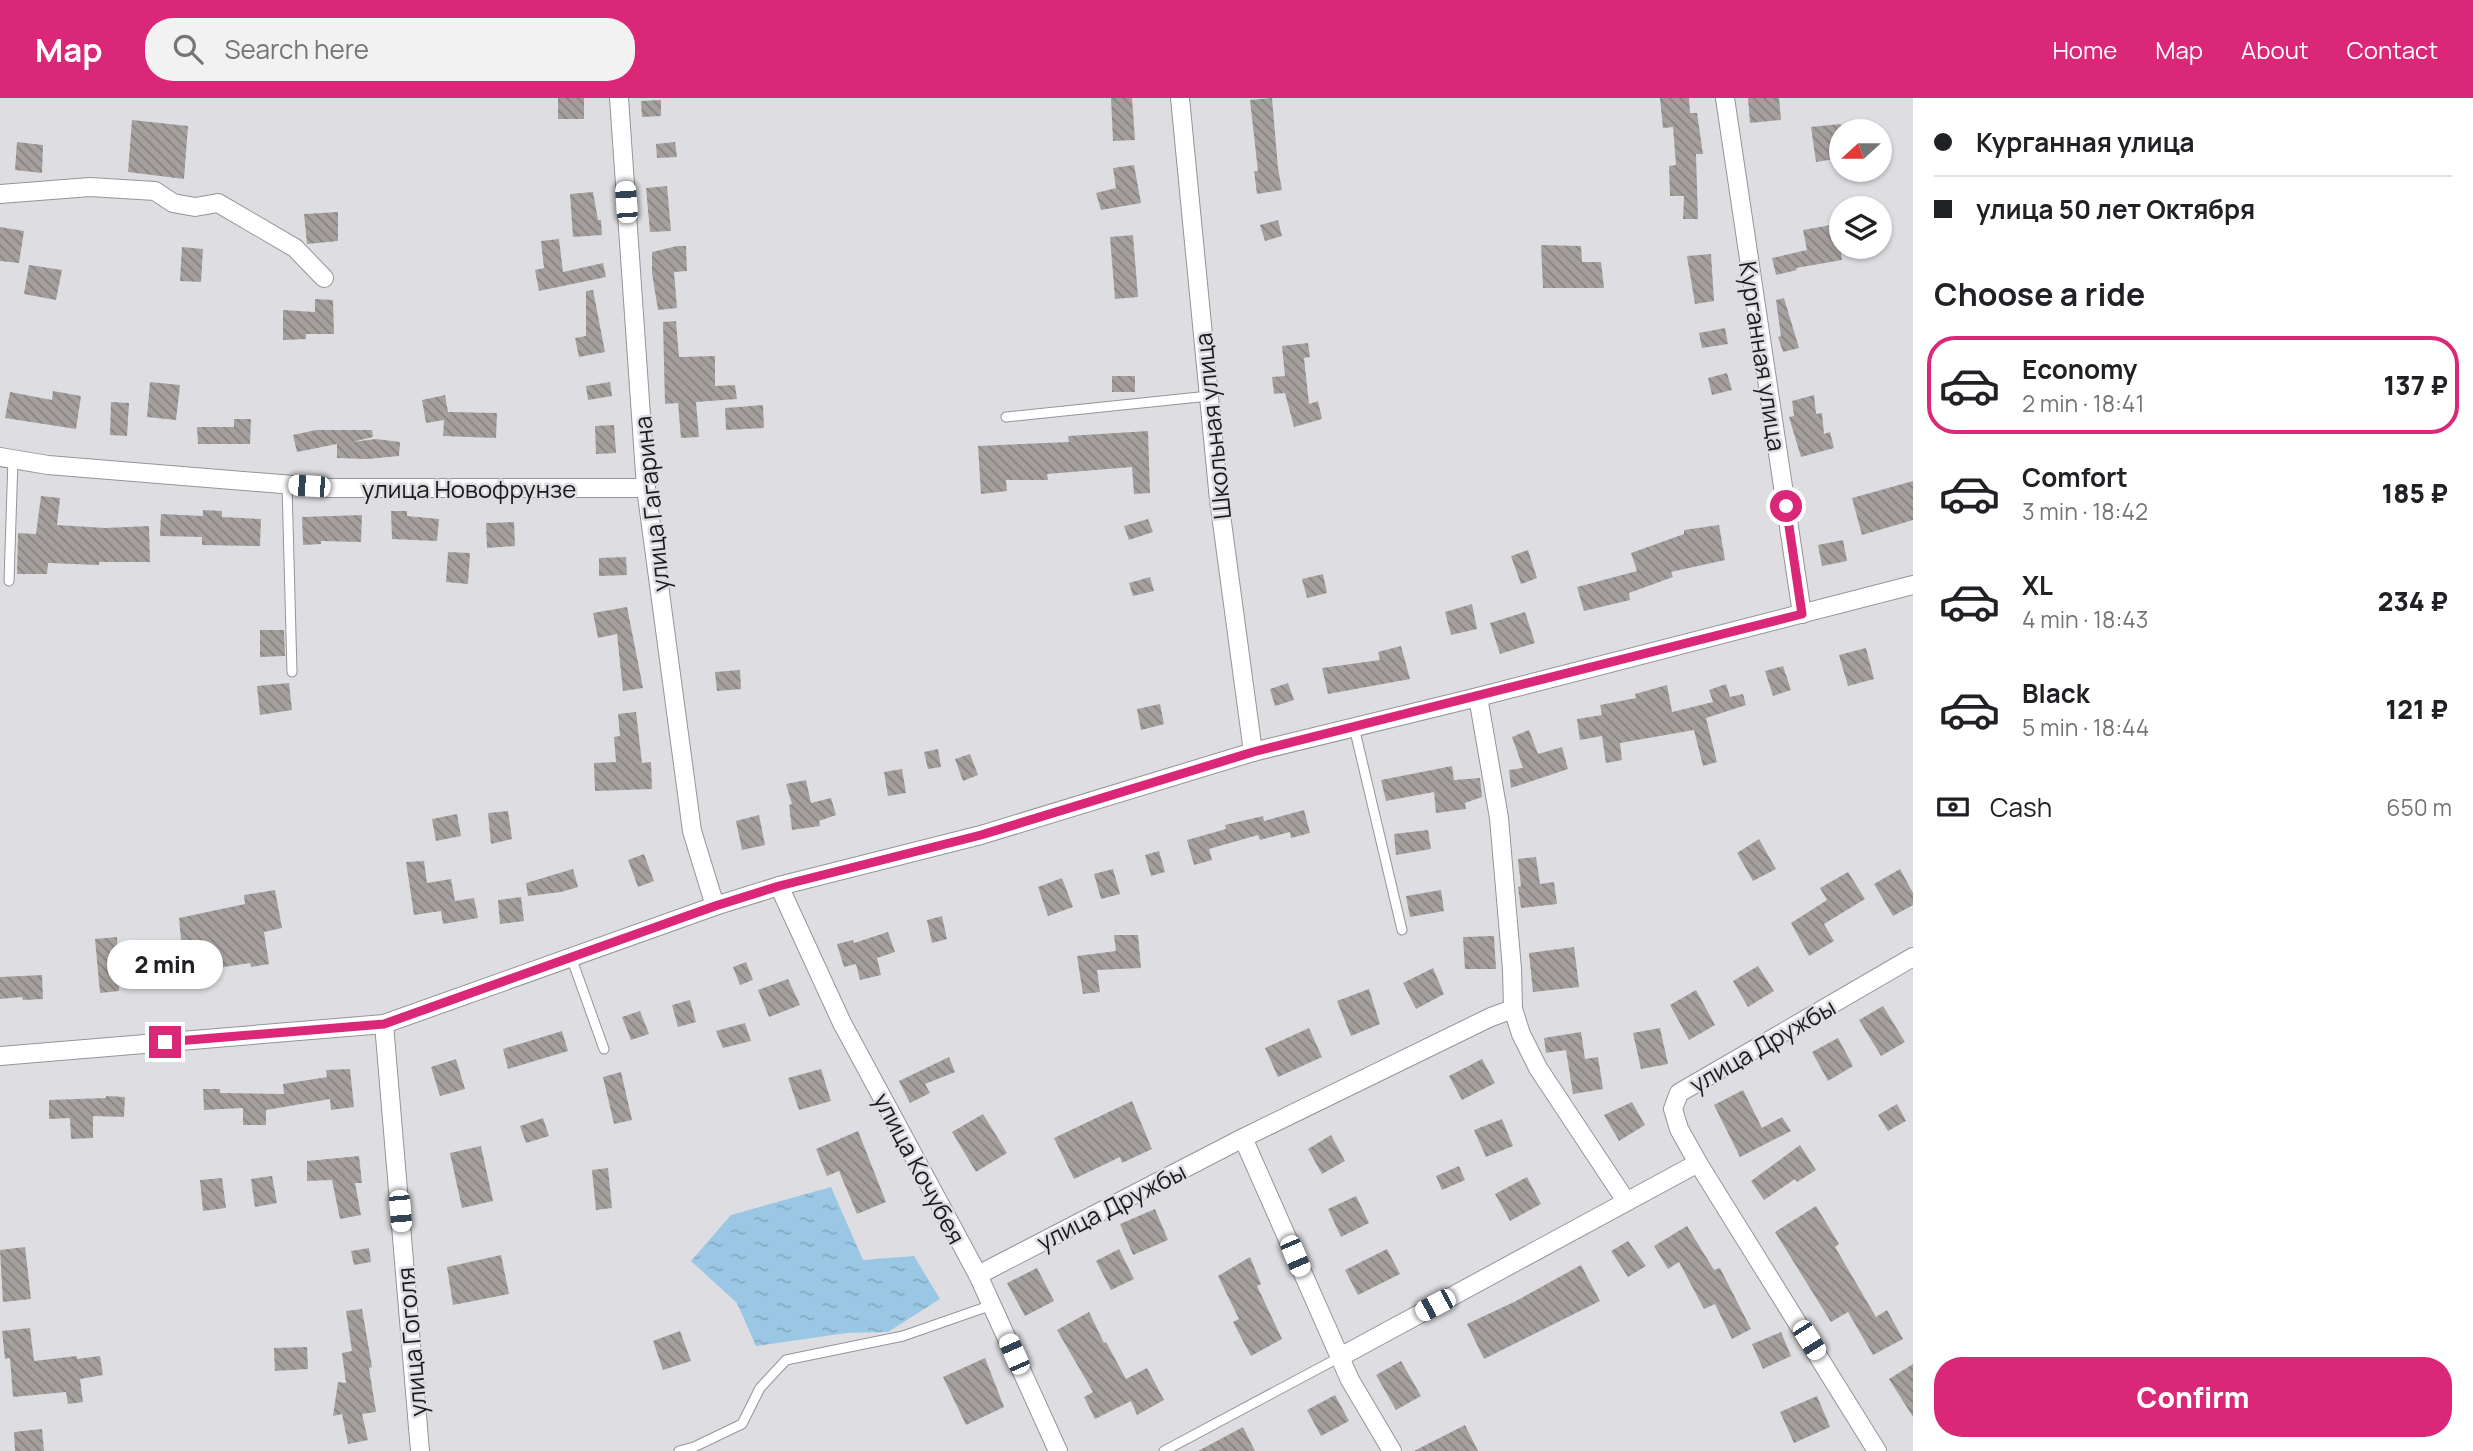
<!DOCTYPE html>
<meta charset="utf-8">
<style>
body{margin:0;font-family:Manrope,sans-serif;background:#f2f2f2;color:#202124;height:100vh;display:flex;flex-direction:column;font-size:26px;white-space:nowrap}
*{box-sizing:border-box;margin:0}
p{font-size:23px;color:#757577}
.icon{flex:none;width:38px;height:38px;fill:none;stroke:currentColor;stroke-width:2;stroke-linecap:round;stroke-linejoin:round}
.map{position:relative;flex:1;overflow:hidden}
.panel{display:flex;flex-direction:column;background:#fff;width:560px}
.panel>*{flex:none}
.hud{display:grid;align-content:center;height:154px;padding:0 21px;background:#fff}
.needle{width:46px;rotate:249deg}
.fabs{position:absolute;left:1829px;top:21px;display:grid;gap:14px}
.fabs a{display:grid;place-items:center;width:63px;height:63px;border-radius:50%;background:#fff;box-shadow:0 2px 5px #0004;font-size:35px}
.end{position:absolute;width:32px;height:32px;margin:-16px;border:9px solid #db2777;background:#fff;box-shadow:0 0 0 4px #fff}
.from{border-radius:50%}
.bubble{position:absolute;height:49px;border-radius:24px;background:#fff;box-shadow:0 2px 5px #0004;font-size:23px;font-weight:800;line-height:49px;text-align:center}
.car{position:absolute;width:21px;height:42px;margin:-21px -10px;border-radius:9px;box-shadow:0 0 5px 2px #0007;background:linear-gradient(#fff 24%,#345 0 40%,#fff 0 76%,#345 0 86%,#fff 0)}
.hud b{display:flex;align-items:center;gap:24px;height:66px;font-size:26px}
.hud b+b{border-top:2px solid #e0e0e0}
.hud i{width:18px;height:18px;background:#202124}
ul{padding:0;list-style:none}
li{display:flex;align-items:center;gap:21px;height:98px;margin:0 14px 10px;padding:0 7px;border:4px solid transparent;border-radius:28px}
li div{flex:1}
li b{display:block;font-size:26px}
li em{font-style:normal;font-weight:800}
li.on{border-color:#db2777}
li>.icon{width:63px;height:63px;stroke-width:1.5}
h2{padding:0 21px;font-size:32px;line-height:84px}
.pay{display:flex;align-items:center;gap:18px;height:77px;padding:0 21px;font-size:26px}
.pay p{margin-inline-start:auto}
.button{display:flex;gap:14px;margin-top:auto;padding:14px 21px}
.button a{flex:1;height:80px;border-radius:28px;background:#db2777;color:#fff;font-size:28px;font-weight:800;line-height:80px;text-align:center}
header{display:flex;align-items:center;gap:42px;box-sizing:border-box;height:98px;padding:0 35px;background:#db2777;color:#fff}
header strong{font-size:33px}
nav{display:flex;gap:38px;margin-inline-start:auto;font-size:24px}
.search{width:490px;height:63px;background:#f2f2f2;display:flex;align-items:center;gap:18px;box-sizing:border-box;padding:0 24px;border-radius:28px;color:#757577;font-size:26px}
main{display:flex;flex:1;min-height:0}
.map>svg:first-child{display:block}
</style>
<header>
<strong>Map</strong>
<div class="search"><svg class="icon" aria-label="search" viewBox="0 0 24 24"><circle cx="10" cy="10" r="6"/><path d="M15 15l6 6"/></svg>Search here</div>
<nav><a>Home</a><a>Map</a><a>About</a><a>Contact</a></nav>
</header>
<main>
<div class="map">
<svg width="1913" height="1353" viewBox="0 0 1913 1353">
<defs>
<pattern id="water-ripples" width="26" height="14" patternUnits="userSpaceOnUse" patternTransform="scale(1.75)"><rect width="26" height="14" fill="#9ac7e4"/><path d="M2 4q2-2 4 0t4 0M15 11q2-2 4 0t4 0" fill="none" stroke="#84aac3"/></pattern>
<pattern id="building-back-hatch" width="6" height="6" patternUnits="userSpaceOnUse" patternTransform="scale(1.75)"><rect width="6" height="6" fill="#a5a09e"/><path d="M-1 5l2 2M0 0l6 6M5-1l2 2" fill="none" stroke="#868280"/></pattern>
</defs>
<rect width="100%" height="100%" fill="#dedee2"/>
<path fill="url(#water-ripples)" d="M831 1089 863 1162 914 1158 940 1201 888 1234 846 1235 756 1248 737 1205 691 1163 731 1117Z"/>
<g fill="url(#building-back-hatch)">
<rect x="558" y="0" width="26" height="21"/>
<path d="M1111 0H1132L1135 42 1113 43Z"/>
<path d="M1272 0 1278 70 1282 92 1257 96 1254 73H1258L1250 2Z"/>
<path d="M1660 0H1689L1690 15H1697L1703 56H1696L1698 121H1683L1684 98H1670L1669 68 1676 67 1673 29 1663 30Z"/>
<path d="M1748 0H1779L1781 22 1750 25Z"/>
<path d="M661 2V18L642 19 641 3Z"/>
<path d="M132 22 188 28 184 81 128 74Z"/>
<path d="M1841 26V60L1816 64 1811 29Z"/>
<path d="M17 44 43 47 42 75 15 72Z"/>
<path d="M675 44 677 59 657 60 656 46Z"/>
<path d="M1134 67 1141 105 1101 112 1096 95 1116 90 1113 70Z"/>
<path d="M667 88 671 133 650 134 646 90Z"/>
<path d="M593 94 598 122H601L602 137 573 139 570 96Z"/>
<path d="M338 114V143L307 146 304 116Z"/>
<path d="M1278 122 1282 138 1265 143 1260 127Z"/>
<path d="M1837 126 1842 162 1796 170 1797 172 1776 177 1772 160 1807 152 1803 132Z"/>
<path d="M0 129 24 133 19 165 0 163Z"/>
<path d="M1133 137 1138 199 1115 201 1110 139Z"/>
<path d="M559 141 563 174 603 165 606 179 539 193 535 172 544 170 541 143Z"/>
<path d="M1541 147 1581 148 1582 164H1601L1604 190H1543Z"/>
<path d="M677 148H686L687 173 674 174 677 210 658 212 652 175V154Z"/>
<path d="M182 149 203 151 201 184 180 183Z"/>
<path d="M1711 156 1714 203 1695 206 1687 158Z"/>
<path d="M29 167 62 172 56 202 24 196Z"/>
<path d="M593 192 605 254 579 259 575 240 586 238V193Z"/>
<path d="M1784 200 1799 250 1783 254 1778 239 1781 238 1776 202Z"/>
<path d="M315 201 333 202 334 236H306V241L283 242V212L315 214Z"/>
<path d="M676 223 679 259 715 258V288L735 287 737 301 696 304 699 339 681 340 678 305 665 306 663 224Z"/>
<path d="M1725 230 1728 246 1702 250 1699 235Z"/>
<path d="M1308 245 1310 259 1304 260 1309 306 1318 303 1322 321 1294 329 1285 295 1274 296 1272 279 1285 278 1282 248Z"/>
<path d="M1727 275 1732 292 1712 297 1708 280Z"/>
<rect x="1112" y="278" width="23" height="16"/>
<path d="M150 284 180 287 176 322 147 319Z"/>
<path d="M610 284 612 298 588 302 586 288Z"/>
<path d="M53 293 81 298 76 331 5 320 10 294 52 302Z"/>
<path d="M445 297 448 314 497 315 496 340 443 338 444 322 426 325 422 302Z"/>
<path d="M1814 297 1816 316 1822 315 1824 336 1830 334 1834 350 1801 359 1789 319 1794 318 1792 303Z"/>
<path d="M111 304 129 305 127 338 110 337Z"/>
<path d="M763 307 764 330 726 332 725 310Z"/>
<path d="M234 321H251L250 346H198L197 329H234Z"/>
<path d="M614 327 616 355 596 356 595 328Z"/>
<path d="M316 332H372L373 339 352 344 376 341 400 344 399 358 367 361 337 360V346L297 354 293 337Z"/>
<path d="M1148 333 1150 395 1134 396 1132 369 1047 376 1048 382H1006L1007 393 981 396 978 348 1069 344 1068 338Z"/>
<path d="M1913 383V422L1862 437 1852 400Z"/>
<path d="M41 398 60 400 57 427 105 430 149 428 150 464H99V467L48 465 47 476H17L18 435 36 436Z"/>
<path d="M203 412 222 413V419L261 421 260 448 202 447V439L160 438 161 416 203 418Z"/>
<path d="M391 413H407V418L439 421 437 443 392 441Z"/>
<path d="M362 417 361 444 321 443V446L303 447 302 419Z"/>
<path d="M1148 421 1153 434 1129 442 1124 428Z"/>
<path d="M514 424 515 448 487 450 486 425Z"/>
<path d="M1719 427 1725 462 1671 474 1673 479 1629 495 1630 502 1584 513 1577 489 1637 473 1631 455 1684 436V432Z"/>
<path d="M1843 442 1847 463 1822 468 1818 447Z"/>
<path d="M1528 452 1537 480 1521 486 1511 458Z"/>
<path d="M448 454 470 455 468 486 446 484Z"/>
<path d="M626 459 627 477 599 478V460Z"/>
<path d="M1323 476 1327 495 1307 500 1302 481Z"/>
<path d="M1150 479 1154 493 1133 498 1129 485Z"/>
<path d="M1472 506 1477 531 1451 537 1445 514Z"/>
<path d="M627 509 643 590 623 593 617 536 598 540 593 515Z"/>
<path d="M1525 514 1535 545 1500 556 1490 525Z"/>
<path d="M260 532H284L285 558 260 559Z"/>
<path d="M1401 548 1410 581 1328 596 1322 570 1380 562 1378 554Z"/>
<path d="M1866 550 1874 581 1848 588 1839 557Z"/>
<path d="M1783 568 1791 592 1773 598 1765 573Z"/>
<path d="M740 572 741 591 717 593 715 574Z"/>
<path d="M289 585 292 612 260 617 257 588Z"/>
<path d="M1288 585 1294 602 1275 608 1270 591Z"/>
<path d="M1726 586 1730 599 1743 596 1746 607 1706 620 1717 664 1703 668 1694 632 1620 645 1622 662 1606 665 1602 638 1580 642 1577 621 1602 617 1600 607 1636 600 1635 596 1667 587 1672 614 1713 604 1709 592Z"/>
<path d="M1160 606 1164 626 1141 632 1137 611Z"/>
<path d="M636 614 642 665 651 664 652 691 595 693 594 665 616 664 614 639 620 638 618 616Z"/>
<path d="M1529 632 1538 656 1562 649 1568 671 1511 690 1509 672 1523 670 1512 639Z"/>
<path d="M938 651 941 669 928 671 924 654Z"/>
<path d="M970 656 978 677 963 683 955 661Z"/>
<path d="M1452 668 1454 682 1480 680 1482 699 1465 705 1466 711 1436 715 1434 694 1386 703 1381 682Z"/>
<path d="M902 671 906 695 888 698 884 674Z"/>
<path d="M806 682 811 705 831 700 836 717 819 723 820 728 792 732 789 707 792 706 786 686Z"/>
<path d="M1304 712 1310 735 1291 740 1290 734 1260 742 1258 737 1209 751 1212 762 1194 767 1187 742 1226 731 1225 727 1263 718 1264 723Z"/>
<path d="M508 713 512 741 491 746 488 715Z"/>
<path d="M457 716 461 738 436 743 432 721Z"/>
<path d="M759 717 765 747 742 752 736 723Z"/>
<path d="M1428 732 1431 751 1396 757 1394 736Z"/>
<path d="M1759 741 1776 771 1753 783 1737 755Z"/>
<path d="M1159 753 1165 774 1151 778 1145 757Z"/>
<path d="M644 756 654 783 638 789 628 762Z"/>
<path d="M1536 759 1540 786 1554 784 1557 806 1521 810 1518 789 1521 788 1518 761Z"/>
<path d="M424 763 427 785 451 781 455 803 474 800 478 820 443 826 441 813 414 817 406 764Z"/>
<path d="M573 771 578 789 561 794 528 798 526 785Z"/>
<path d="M1113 771 1120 796 1101 801 1094 776Z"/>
<path d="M1900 771 1913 795V807L1893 818 1874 786Z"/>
<path d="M1848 774 1865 801 1824 826 1834 843 1809 858 1791 825 1827 802 1820 790Z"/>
<path d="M1062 780 1073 809 1048 818 1038 789Z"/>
<path d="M275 792 282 830 264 834 269 866 251 869 250 865 165 878 166 884 119 887V893L100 895 95 841 117 839 118 857 182 853 179 820 245 806 244 797Z"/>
<path d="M1441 792 1444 813 1410 819 1406 798Z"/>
<path d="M521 799 524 823 500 826 498 802Z"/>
<path d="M942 818 947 841 932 845 927 822Z"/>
<path d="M888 834 895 854 877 860 881 877 860 882 856 866 844 869 837 846 853 842 854 845Z"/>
<path d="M1114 837H1138L1141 870 1097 872 1100 894 1083 896 1077 858 1116 853Z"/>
<path d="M1494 838 1496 871H1465L1463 839Z"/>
<path d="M1574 849 1579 889 1533 894 1529 855Z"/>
<path d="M746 864 753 882 740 887 733 869Z"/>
<path d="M1758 868 1774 893 1748 909 1733 883Z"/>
<path d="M1433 870 1444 896 1416 911 1403 885Z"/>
<path d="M42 877 43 901 23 902 22 899 0 901V879Z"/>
<path d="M788 881 800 907 769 919 758 892Z"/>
<path d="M1369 891 1380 926 1351 938 1337 903Z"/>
<path d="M1696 892 1715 927 1689 942 1670 907Z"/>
<path d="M690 902 696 924 678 929 672 907Z"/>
<path d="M1883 908 1905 944 1881 958 1859 922Z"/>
<path d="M640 913 649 936 631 942 622 919Z"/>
<path d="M745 925 751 943 723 950 716 933Z"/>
<path d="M1309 930 1322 959 1278 979 1265 950Z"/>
<path d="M1660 930 1668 966 1641 971 1633 935Z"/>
<path d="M562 933 568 953 508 971 503 951Z"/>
<path d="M1581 934 1585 961 1598 959 1603 991 1573 996 1566 952 1546 955 1544 940Z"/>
<path d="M1838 940 1853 968 1828 983 1812 954Z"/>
<path d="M949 959 955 974 925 986 930 995 910 1005 899 983Z"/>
<path d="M456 961 465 991 440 998 431 969Z"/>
<path d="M1482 961 1495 985 1462 1002 1449 978Z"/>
<path d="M350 971 354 1009 331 1012 330 1001 266 1012V1027H243V1010L204 1012 203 991H220V995L284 996 283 986 327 979 326 972Z"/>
<path d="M821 971 831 1003 799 1012 788 980Z"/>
<path d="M621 974 632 1022 614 1026 603 979Z"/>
<path d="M1743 992 1762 1030 1782 1019 1791 1033 1740 1059 1714 1007Z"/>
<path d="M106 998 125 999 124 1019 93 1018V1040L71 1041 70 1020 49 1021V1002L106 1000Z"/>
<path d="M1132 1003 1152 1051 1122 1065 1120 1059 1074 1081 1054 1040Z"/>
<path d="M1632 1004 1645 1027 1619 1043 1604 1017Z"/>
<path d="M1897 1006 1906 1023 1888 1033 1878 1017Z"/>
<path d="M983 1016 1007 1055 976 1074 952 1034Z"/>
<path d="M543 1020 549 1038 526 1045 520 1028Z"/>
<path d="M1502 1021 1513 1048 1486 1059 1474 1032Z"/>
<path d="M858 1033 886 1104 857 1116 839 1073 827 1078 816 1051Z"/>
<path d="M1331 1037 1345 1063 1322 1076 1308 1051Z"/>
<path d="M1800 1047 1816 1072 1797 1084 1795 1081 1764 1102 1751 1083Z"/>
<path d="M481 1048 493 1103 462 1110 450 1055Z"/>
<path d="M359 1058 362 1085H355L361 1117 340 1121 332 1082 307 1083V1063Z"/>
<path d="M1459 1068 1465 1082 1442 1092 1436 1078Z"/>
<path d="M608 1070 612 1110 596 1112 592 1072Z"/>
<path d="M272 1078 277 1105 255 1109 251 1081Z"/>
<path d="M1527 1079 1541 1106 1510 1123 1495 1096Z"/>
<path d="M222 1080 226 1110 203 1113 200 1082Z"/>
<path d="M1356 1098 1369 1125 1341 1139 1328 1111Z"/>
<path d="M1816 1108 1839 1146 1835 1149 1876 1219 1887 1212 1903 1241 1873 1257 1848 1214 1831 1224 1775 1134Z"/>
<path d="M1155 1111 1168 1142 1133 1157 1120 1126Z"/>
<path d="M1687 1128 1714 1172 1720 1170 1751 1231 1732 1241 1715 1206 1704 1211 1679 1164 1668 1171 1654 1148Z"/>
<path d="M1628 1143 1646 1168 1628 1179 1611 1153Z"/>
<path d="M25 1149 31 1201 3 1204 0 1152Z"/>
<path d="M369 1150 371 1164 354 1167 351 1153Z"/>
<path d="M1119 1151 1134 1181 1111 1192 1096 1163Z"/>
<path d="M1387 1151 1400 1176 1358 1197 1345 1172Z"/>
<path d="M501 1157 509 1196 453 1207 447 1169Z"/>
<path d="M1250 1159 1261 1186 1257 1188 1282 1241 1251 1258 1233 1224 1239 1221 1218 1178Z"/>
<path d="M1581 1167 1600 1203 1484 1261 1467 1226 1516 1203Z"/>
<path d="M1037 1170 1054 1203 1025 1218 1007 1185Z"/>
<path d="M362 1211 372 1269 369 1270 376 1314 362 1316 368 1342 348 1346 342 1316 333 1318 338 1284 346 1285 342 1255 352 1253 346 1213Z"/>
<path d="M1089 1214 1104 1245 1106 1244 1126 1281 1147 1270 1164 1302 1137 1317 1131 1303 1095 1321 1084 1299 1093 1294 1057 1232Z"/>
<path d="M30 1230 34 1263 77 1258V1261L100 1258 103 1277 80 1281 83 1304 68 1306 66 1294 13 1299 10 1260 5 1261 2 1233Z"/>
<path d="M680 1233 691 1263 663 1272 653 1243Z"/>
<path d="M1781 1234 1791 1258 1763 1271 1752 1246Z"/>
<path d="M307 1249 308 1271 275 1273 274 1250Z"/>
<path d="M985 1260 1004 1309 966 1327 943 1279Z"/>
<path d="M1401 1263 1421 1298 1396 1312 1376 1277Z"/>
<path d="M1913 1266V1319L1889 1281Z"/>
<path d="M1335 1297 1349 1323 1321 1338 1307 1312Z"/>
<path d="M1817 1298 1830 1329 1794 1345 1780 1314Z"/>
<path d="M1465 1327 1478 1353H1414Z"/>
<path d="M1243 1329 1255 1353H1198Z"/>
<path d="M42 1331 44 1353H15L14 1334Z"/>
</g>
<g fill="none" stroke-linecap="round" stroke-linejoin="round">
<defs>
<g id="service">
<path d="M1006 319 1209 298"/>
<path d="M287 387 292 574"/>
<path d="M9 483 13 361"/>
<path d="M1354 629 1402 832"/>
<path d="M571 859 604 951"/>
<path d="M679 1353 694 1349 742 1326 760 1290 786 1262 903 1238 992 1207"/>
<path d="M1164 1353 1340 1259"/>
</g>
<g id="minor">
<path d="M619 0 646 390 692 733 715 808"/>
<path d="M1180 0 1219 402 1253 654"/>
<path d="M1725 0 1802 516"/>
<path d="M0 96 90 89 155 93 173 105 195 109 218 105 295 150 324 180"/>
<path d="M0 359 48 367 330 390H646"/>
<path d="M1478 599 1499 720 1512 871 1513 911 1521 936 1538 970 1626 1103"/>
<path d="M779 788 842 925 978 1177 1058 1353"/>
<path d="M384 926 420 1353"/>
<path d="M0 958 384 926 715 808 779 788 981 737 1253 654 1478 599 1913 487"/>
<path d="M1243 1040 1350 1282 1392 1353"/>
<path d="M978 1177 1243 1040 1491 919 1513 911"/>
<path d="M1340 1259 1698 1065"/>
<path d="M1877 1353 1698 1065 1679 1031 1673 1011 1679 995 1913 859"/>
</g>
</defs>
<use href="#service" stroke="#949499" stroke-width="11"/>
<use href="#minor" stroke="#949499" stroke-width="20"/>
<use href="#service" stroke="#fff" stroke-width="9"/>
<use href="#minor" stroke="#fff" stroke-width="18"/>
</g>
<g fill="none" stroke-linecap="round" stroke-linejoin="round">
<path stroke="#db2777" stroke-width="9" d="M165 944 384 926 715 808 779 788 981 737 1253 654 1802 516 1786 408"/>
</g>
<g text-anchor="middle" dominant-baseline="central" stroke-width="5" stroke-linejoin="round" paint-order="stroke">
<g font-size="24" fill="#1b1b1d" stroke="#dedee2">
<text transform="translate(1763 258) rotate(81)">Курганная улица</text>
<text transform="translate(1212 328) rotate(-96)">Школьная улица</text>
<text x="469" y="390">улица Новофрунзе</text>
<text transform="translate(651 406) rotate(-96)">улица Гагарина</text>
<text transform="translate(1762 947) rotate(-30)">улица Дружбы</text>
<text transform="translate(920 1070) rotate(62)">улица Кочубея</text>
<text transform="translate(1111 1108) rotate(-27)">улица Дружбы</text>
<text transform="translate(411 1244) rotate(-95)">улица Гоголя</text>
</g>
</g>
</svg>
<div class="fabs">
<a><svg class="needle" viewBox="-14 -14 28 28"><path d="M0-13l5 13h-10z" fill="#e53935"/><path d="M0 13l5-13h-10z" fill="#757577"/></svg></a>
<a><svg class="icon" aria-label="layers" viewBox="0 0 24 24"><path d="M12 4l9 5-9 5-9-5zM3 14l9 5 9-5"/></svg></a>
</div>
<i class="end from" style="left:1786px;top:408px"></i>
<i class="end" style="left:165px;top:944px"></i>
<div class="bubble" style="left:107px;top:842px;width:116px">2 min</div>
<i class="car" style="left:626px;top:104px;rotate:356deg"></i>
<i class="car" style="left:309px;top:388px;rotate:274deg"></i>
<i class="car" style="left:400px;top:1113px;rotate:175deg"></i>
<i class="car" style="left:1295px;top:1158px;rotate:157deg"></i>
<i class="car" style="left:1435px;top:1207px;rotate:242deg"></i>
<i class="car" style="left:1809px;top:1242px;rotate:148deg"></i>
<i class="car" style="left:1014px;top:1256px;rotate:336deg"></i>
</div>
<section class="panel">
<div class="hud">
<b><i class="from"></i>Курганная улица</b>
<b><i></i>улица 50 лет Октября</b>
</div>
<h2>Choose a ride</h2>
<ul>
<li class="on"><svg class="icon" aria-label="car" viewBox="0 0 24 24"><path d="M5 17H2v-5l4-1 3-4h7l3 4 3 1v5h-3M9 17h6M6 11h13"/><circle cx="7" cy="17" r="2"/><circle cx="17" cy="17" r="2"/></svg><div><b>Economy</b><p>2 min · 18:41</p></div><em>137 ₽</em></li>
<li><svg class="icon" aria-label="car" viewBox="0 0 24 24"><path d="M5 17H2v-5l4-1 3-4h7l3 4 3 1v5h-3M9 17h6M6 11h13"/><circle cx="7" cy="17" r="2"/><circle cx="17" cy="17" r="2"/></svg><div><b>Comfort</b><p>3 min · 18:42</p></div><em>185 ₽</em></li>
<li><svg class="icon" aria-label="car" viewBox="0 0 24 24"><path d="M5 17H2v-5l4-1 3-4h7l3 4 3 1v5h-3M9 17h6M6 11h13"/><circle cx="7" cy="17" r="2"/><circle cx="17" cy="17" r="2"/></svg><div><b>XL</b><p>4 min · 18:43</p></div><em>234 ₽</em></li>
<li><svg class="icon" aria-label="car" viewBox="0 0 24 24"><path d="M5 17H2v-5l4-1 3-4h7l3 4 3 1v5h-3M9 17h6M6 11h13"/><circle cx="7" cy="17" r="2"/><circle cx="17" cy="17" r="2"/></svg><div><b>Black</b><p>5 min · 18:44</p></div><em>121 ₽</em></li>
</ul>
<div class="pay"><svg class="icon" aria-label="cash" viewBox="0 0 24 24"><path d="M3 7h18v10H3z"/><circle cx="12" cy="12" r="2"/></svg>Cash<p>650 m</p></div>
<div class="button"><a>Confirm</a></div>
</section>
</main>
